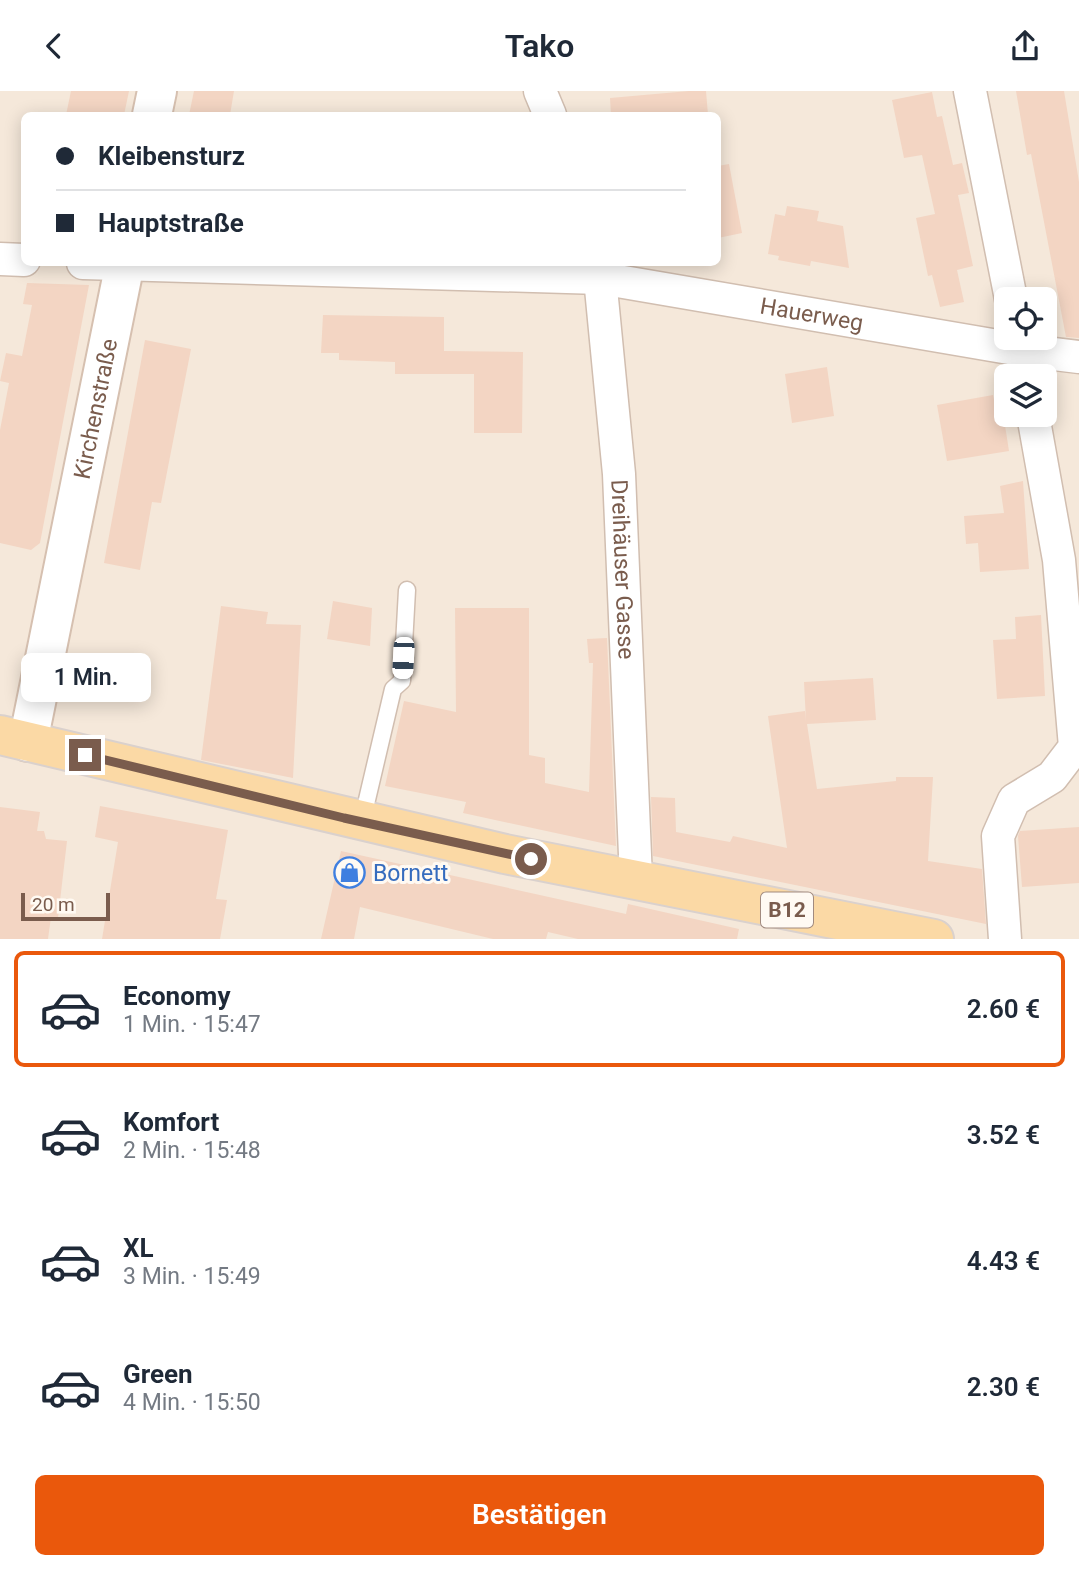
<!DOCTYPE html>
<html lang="de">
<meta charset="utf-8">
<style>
body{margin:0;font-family:Roboto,sans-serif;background:#f6f6f7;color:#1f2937;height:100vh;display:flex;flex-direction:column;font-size:26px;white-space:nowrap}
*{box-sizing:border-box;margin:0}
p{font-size:23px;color:#747a83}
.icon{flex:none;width:38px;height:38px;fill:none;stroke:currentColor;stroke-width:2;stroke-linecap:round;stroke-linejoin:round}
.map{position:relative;height:848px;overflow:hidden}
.drawer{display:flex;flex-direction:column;background:#fff;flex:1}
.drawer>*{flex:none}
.guide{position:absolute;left:21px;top:21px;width:700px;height:154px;border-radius:10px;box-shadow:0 4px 18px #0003;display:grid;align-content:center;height:154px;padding:0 35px;background:#fff}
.buttons{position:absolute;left:994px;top:196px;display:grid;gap:14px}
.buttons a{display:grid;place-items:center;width:63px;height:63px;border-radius:10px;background:#fff;box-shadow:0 4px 18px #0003;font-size:35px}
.scale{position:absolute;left:21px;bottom:18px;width:89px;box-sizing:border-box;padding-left:7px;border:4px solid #7a5c4d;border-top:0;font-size:19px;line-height:24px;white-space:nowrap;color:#7a5c4d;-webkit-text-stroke:5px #fffaf3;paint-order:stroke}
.end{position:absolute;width:32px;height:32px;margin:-16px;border:9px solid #7a5c4d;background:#fff;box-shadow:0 0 0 4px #fff}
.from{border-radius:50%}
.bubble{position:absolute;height:49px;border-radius:10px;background:#fff;box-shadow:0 4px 18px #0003;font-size:23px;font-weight:600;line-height:49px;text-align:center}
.car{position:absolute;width:21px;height:42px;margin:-21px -10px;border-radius:9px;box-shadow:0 0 5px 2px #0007;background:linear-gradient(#fff 24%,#345 0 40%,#fff 0 76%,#345 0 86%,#fff 0)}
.guide b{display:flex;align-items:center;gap:24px;height:66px;font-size:26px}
.guide b+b{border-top:2px solid #e0e1e3}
.guide i{width:18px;height:18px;background:#1f2937}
ul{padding:12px 0 0;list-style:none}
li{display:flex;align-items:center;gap:21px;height:116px;margin:0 14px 10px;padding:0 21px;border:4px solid transparent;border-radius:10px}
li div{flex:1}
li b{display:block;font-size:26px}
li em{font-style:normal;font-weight:600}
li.on{border-color:#ea580c}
li>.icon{width:63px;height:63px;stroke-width:1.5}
.cta{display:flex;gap:14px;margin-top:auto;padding:14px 35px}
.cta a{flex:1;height:80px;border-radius:10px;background:#ea580c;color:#fff;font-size:28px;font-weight:600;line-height:80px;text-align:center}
header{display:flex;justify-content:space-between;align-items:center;height:91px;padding:0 35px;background:#fff;font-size:32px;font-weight:600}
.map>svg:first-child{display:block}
</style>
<header><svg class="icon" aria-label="back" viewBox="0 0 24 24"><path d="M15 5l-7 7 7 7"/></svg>Tako<svg class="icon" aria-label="share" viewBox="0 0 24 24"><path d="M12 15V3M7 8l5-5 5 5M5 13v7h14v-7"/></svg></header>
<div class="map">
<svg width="1079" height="848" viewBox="0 0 1079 848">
<rect width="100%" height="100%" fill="#fdf6ec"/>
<path fill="#f5e8da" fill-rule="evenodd" d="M0 0H1079V848H0ZM24 24H718V172H24ZM1006 208H1045V247H1006ZM1006 285H1045V324H1006Z"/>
<g fill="#f3d5c3">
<path d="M71 0H129L124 24H66Z"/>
<path d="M194 0H234L230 24H189Z"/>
<path d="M689 0H706L708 24H611L610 7Z"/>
<path d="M1016 0H1064L1079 91V247L1066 246 1031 63 1027 64Z"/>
<path d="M932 1 937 26 942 25 953 74 962 72 969 102 958 104 973 175 957 179 964 211 940 216 932 184 928 185 916 127 935 123 922 64 904 67 892 9Z"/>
<path d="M729 73 742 142 718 147V75Z"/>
<path d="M787 115 819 120 817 130 843 135 849 177 811 170 810 175 778 169 779 165 768 163 775 123 785 125Z"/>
<path d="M27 192 89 194 40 452 31 459 0 452V339L9 292 0 290 6 262 22 265 32 214 23 213Z"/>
<path d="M323 224 444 226V260L523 261 522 342H474V283H395V271L339 269V262H321Z"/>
<path d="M145 249 191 258 161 412 152 411 140 479 104 472Z"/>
<path d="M827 276 834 325 792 332 785 283Z"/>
<path d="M993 304 998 329 1004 328 1009 360 947 370 937 314Z"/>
<path d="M1023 390 1029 478 980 481 978 452 966 453 964 425 1004 422 1000 395Z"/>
<path d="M333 510 372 517 370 555 327 548Z"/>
<path d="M221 515 268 521 266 533 301 534 293 687 201 669Z"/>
<path d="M455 517H529V664L545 667V692L589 701 593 572H589L587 548 607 547 616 755 463 722 466 711 385 695 404 610 456 621Z"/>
<path d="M1041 524 1045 605 997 608 993 549 1016 548 1015 526Z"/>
<path d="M873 587 876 629 807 633 817 698 896 690V686H933L928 770 982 778 986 833 653 765 651 706 675 707 676 741 730 751 733 745 787 757 768 625 805 620 806 630 804 591Z"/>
<path d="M100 715 228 739 216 808 227 809 220 848H102L118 751 95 746Z"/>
<path d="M0 716 40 721 37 740H44L46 748 67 750 58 827 51 826 48 848H0Z"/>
<path d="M1079 736V792L1022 796 1018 745 1020 740Z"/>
<path d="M341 760 626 823 628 813 739 838 737 848H578L548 841 546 848H493L360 816 354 848H321Z"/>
</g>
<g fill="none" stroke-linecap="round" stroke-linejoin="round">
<defs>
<path id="service" d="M362 730 393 598 402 590 407 499"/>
<g id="minor">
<path d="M540 0 550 24"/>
<path d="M970 0 1011 208"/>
<path d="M0 168 24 169"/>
<path id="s1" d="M83 172 600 187 1021 259 1079 266"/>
<path id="s2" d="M596 172 600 187 619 383 636 788"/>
<path d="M1005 848 998 745 1014 709 1052 686 1075 656 1059 469 1033 324"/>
</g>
<g id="secondary">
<path d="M152 24 157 0"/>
<path id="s3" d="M28 651 125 172"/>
</g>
<path id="primary" d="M0 644 505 763 934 848"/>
</defs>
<use href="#service" stroke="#d1beb0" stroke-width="19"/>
<use href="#minor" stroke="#d1beb0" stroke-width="35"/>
<use href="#secondary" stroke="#d6c0b0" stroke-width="42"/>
<use href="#primary" stroke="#dad1cd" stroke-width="42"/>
<use href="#service" stroke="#fff" stroke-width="16"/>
<use href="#minor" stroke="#fff" stroke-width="32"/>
<use href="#secondary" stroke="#fff" stroke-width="38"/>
<use href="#primary" stroke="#fbd9a5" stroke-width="38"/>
</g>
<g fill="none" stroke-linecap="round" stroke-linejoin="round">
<path stroke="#7a5c4d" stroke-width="9" d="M85 664 344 727 531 768"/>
</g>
<defs>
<symbol id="shop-ring" viewBox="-11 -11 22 22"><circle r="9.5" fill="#fffaf3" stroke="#3f7fe0" stroke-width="1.5"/><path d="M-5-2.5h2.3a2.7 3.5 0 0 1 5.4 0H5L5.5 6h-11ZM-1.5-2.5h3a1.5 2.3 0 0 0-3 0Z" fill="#3f7fe0"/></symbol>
</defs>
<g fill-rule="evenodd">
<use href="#shop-ring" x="332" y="764" width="35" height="35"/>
</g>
<g text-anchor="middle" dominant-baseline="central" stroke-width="6" stroke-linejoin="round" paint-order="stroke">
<rect fill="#fffaf3" stroke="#a28b7f" stroke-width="2" x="761" y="801.5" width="52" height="35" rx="5"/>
<g font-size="21" font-weight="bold" fill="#7a5c4d">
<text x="787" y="819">B12</text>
</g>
<g font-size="23" fill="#7a5c4d" stroke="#fffaf3">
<text stroke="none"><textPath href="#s1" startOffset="732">Hauerweg</textPath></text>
<text stroke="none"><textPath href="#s3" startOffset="340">Kirchenstraße</textPath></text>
<text stroke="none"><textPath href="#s2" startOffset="308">Dreihäuser Gasse</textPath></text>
</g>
<g font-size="23" fill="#366cbe" stroke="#fffaf3" text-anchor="start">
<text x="373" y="782">Bornett</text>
</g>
</g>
</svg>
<div class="buttons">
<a><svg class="icon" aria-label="locate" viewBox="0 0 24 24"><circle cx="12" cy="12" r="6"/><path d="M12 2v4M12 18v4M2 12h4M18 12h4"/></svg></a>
<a><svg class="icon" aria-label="layers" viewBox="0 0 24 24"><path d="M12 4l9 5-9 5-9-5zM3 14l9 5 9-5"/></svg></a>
</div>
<div class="scale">20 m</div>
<i class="end from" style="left:531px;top:768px"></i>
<i class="end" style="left:85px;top:664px"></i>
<div class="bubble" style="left:21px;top:562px;width:130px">1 Min.</div>
<i class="car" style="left:403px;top:567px;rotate:183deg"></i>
<div class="guide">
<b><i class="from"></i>Kleibensturz</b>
<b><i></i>Hauptstraße</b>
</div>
</div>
<section class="drawer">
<ul>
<li class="on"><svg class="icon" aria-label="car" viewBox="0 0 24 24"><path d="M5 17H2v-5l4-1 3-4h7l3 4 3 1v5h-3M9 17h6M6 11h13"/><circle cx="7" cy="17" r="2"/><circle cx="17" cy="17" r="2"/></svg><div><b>Economy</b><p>1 Min. · 15:47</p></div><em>2.60 €</em></li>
<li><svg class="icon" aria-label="car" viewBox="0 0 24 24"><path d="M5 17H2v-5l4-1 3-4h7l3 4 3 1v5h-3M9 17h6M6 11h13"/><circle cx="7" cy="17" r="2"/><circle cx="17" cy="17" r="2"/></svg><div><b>Komfort</b><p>2 Min. · 15:48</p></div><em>3.52 €</em></li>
<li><svg class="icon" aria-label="car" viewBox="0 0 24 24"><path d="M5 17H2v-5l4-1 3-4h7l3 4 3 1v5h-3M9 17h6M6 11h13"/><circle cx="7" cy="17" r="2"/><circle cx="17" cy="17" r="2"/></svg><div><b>XL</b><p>3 Min. · 15:49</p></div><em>4.43 €</em></li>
<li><svg class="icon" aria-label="car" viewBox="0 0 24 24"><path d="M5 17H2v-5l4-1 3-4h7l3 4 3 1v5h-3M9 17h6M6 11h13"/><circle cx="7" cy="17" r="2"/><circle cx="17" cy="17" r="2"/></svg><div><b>Green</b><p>4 Min. · 15:50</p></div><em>2.30 €</em></li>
</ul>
<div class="cta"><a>Bestätigen</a></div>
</section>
